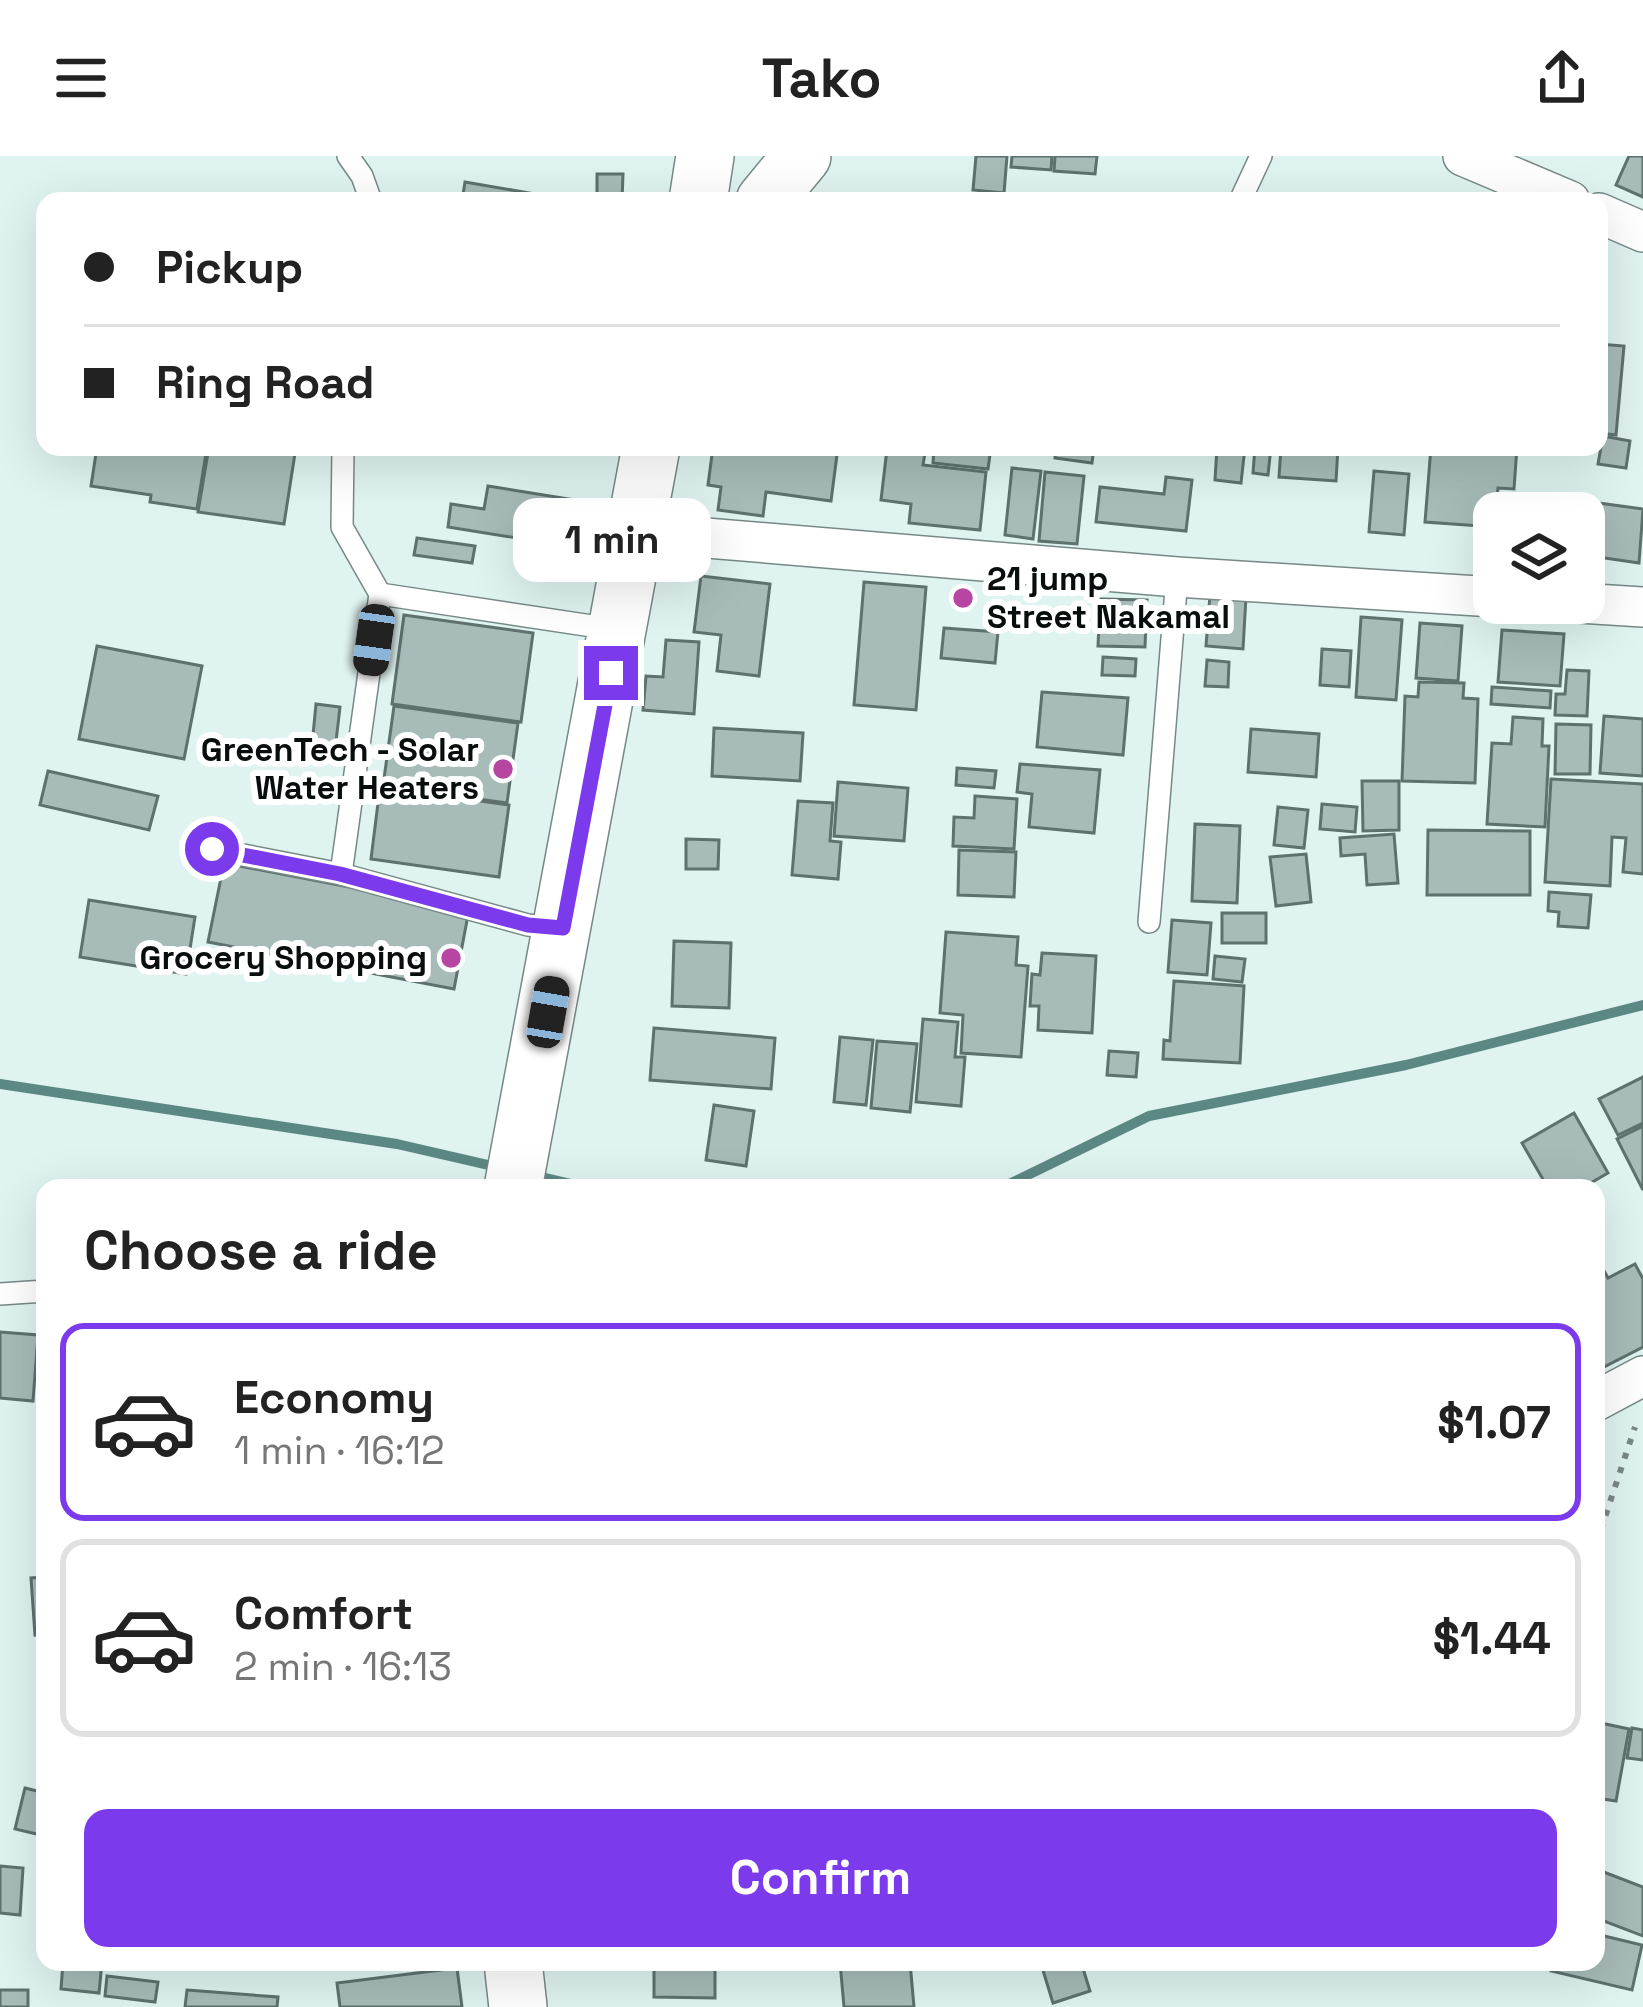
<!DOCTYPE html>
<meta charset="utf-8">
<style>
body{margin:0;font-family:"Space Grotesk",sans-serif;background:#f2f2f2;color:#222;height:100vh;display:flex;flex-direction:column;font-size:45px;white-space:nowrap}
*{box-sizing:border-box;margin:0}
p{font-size:39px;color:#767676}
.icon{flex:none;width:66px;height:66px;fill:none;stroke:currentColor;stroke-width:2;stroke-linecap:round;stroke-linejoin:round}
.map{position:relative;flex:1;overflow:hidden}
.sheet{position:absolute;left:36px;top:1023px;width:1569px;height:792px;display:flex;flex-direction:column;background:#fff;border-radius:24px;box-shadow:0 12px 48px #0002}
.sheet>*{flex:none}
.top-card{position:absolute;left:36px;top:36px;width:1572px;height:264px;border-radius:24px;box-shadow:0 12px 48px #0002;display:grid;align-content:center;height:264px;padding:0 48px;background:#fff}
.buttons{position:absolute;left:1473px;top:336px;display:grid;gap:24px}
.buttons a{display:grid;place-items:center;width:132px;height:132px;border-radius:24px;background:#fff;box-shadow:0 12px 48px #0002;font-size:60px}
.end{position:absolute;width:54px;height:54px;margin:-27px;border:15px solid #7c3aed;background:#fff;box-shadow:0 0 0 6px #fff}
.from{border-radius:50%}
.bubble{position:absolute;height:84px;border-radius:24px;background:#fff;box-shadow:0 12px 48px #0002;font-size:39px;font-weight:700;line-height:84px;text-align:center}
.car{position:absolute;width:36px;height:72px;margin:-36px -18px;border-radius:15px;box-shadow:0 0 9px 3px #0007;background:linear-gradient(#222 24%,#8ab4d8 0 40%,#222 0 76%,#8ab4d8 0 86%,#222 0)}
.top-card b{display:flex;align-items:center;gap:42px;height:114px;font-size:45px}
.top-card b+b{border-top:3px solid #e0e0e0}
.top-card i{width:30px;height:30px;background:#222}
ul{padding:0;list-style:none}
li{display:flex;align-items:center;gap:36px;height:198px;margin:0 24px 18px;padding:0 24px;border:6px solid #e0e0e0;border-radius:24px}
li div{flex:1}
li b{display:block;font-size:45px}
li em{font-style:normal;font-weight:700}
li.on{border-color:#7c3aed}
li>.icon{width:108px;height:108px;stroke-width:1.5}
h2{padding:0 48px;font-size:54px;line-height:144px}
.primary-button{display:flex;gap:24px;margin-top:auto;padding:24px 48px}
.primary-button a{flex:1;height:138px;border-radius:24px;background:#7c3aed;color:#fff;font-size:48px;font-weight:700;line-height:138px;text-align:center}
header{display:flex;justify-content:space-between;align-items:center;height:156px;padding:0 48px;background:#fff;font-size:54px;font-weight:700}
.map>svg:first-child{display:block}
</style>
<header><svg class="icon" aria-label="menu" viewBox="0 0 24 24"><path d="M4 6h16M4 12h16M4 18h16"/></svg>Tako<svg class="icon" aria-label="share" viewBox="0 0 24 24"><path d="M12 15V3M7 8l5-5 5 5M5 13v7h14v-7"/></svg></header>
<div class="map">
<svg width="1643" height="1851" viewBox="0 0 1643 1851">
<rect width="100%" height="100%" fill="#dff3f0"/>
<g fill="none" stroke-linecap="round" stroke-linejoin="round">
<g stroke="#5c8883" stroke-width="10">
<path d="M0 928 397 988 497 1011"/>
<path d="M533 1019 588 1032"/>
<path d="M1001 1032 1149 960 1406 909 1643 849"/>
</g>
</g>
<g fill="#a7bbb8" stroke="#5e716e" stroke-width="3">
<path d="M976 0H1007L1004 37 973 34Z"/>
<path d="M1012 0H1052L1051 14 1011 11Z"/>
<path d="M1055 0H1097L1095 18 1054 15Z"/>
<path d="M1629 0H1643V41L1616 29Z"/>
<path d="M597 18H623L622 45H597Z"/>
<path d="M465 26 535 38 534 45H462Z"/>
<path d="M1599 188 1624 190 1616 279 1599 277Z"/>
<path d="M1603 280 1630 285 1626 312 1598 308Z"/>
<path d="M97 291H207L197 353 150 346 151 339 91 330Z"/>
<path d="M209 291H296L284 368 198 356Z"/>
<path d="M713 291H838L831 345 766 336 763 360 718 354 721 331 708 329Z"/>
<path d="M934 291H991L988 313 933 307Z"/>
<path d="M1056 291H1094L1092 307 1055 302Z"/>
<path d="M1217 291H1245L1241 327 1215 324Z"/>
<path d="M1255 291H1271L1268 319 1253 317Z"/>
<path d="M1281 291H1338L1336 325 1279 321Z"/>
<path d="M1431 291H1517L1514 333 1498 332 1494 371 1425 366Z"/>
<path d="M887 293 925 297 923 309 986 316 980 374 909 367 911 348 881 344Z"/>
<path d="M1012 312 1041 315 1033 383 1005 379Z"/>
<path d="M1374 315 1409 318 1404 379 1369 376Z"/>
<path d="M1045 316 1084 320 1077 388 1039 385Z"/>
<path d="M1166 321 1192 324 1186 375 1096 366 1100 331 1164 338Z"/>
<path d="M488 330 581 345 573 391 448 371 451 348 484 353Z"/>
<path d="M1562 342 1643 353 1639 407 1584 399V357H1560Z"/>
<path d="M417 382 475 390 472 407 414 399Z"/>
<path d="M701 420 770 428 759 520 717 515 721 479 694 476Z"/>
<path d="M864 426 926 431 916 554 854 549Z"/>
<path d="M1210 439 1246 441 1243 493 1206 490Z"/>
<path d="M1100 443 1147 444 1145 491 1098 490Z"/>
<path d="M404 459 533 477 521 566 392 548Z"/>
<path d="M1361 461 1402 464 1396 544 1356 541Z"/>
<path d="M1420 467 1462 470 1458 525 1416 522Z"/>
<path d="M944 472 998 476 995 507 941 502Z"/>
<path d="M1502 474 1564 478 1560 530 1498 526Z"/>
<path d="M666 484 699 486 694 558 643 554 646 520 663 521Z"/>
<path d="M97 490 202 510 184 603 79 583Z"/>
<path d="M1322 493 1351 495 1349 531 1320 529Z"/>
<path d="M1103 501 1136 503 1135 520 1102 519Z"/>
<path d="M1207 504 1229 506 1228 531 1205 530Z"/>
<path d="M1567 514 1589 515 1587 560 1555 559 1556 538H1565Z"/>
<path d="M1419 526 1464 527 1463 542 1478 543 1475 627 1402 625 1405 540 1418 541Z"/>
<path d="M1492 531 1551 535 1550 552 1491 548Z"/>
<path d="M1042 536 1128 542 1123 599 1037 591Z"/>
<path d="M316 548 340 551 334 603 311 600Z"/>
<path d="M394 550 518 567 507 647 383 630Z"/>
<path d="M1604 560 1643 563V620L1600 617Z"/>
<path d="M1513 561 1543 563 1542 590H1549L1545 671 1487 668 1492 587 1511 588Z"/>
<path d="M1556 568 1591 569 1590 618H1555Z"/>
<path d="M714 572 803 577 800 625 712 620Z"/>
<path d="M1251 573 1319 578 1316 621 1248 616Z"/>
<path d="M1020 608 1100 614 1094 677 1029 671 1032 638 1017 636Z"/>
<path d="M957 612 996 615 994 632 956 629Z"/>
<path d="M48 615 158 640 149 674 40 649Z"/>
<path d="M1551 623 1643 628V718L1623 716 1626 682 1612 681 1610 730 1545 726Z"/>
<path d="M1362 625H1399V674L1363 675Z"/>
<path d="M838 626 908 632 904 685 834 680Z"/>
<path d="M380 631 509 649 499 721 371 703Z"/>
<path d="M975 640 1017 643 1014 693 953 690 954 661 974 662Z"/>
<path d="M798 645 833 647 830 685 841 686 838 723 792 719Z"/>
<path d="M1322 648 1357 651 1355 676 1320 673Z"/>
<path d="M1278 651 1308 654 1304 692 1274 689Z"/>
<path d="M1195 668 1240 670 1237 747 1192 745Z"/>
<path d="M1428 674 1530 675V739H1427Z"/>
<path d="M1394 678 1398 727 1367 729 1365 698 1341 700 1340 682Z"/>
<path d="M686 683 719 684 718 713H686Z"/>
<path d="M959 694 1016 696 1014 741 958 739Z"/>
<path d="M1306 698 1311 746 1276 750 1270 701Z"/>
<path d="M224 707 469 754 454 833 208 786Z"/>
<path d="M1549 736 1591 739 1588 772 1558 770 1559 756 1548 755Z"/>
<path d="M89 744 195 761 186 818 80 801Z"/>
<rect x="1222" y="757" width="44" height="30"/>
<path d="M1172 764 1211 767 1207 819 1168 816Z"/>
<path d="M946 776 1018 781 1016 809 1028 810 1021 901 961 897 963 859 940 857Z"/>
<path d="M674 785 731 787 729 852 672 850Z"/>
<path d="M1042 797 1096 800 1092 877 1038 874 1039 850H1030L1032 818 1040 819Z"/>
<path d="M1215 800 1245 803 1242 826 1213 823Z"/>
<path d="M1174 825 1244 830 1240 907 1163 903 1164 884 1170 885Z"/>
<path d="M923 863 958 866 955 901H965L961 950 916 946Z"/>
<path d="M654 872 775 882 771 933 650 924Z"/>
<path d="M840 881 873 884 866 949 834 946Z"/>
<path d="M877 885 917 888 910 956 871 952Z"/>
<path d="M1109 895 1138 897 1136 921 1107 919Z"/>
<path d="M1643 921V967L1618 979 1599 943Z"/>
<path d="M714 949 754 955 746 1010 706 1004Z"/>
<path d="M1574 957 1608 1017 1582 1032H1548L1522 987Z"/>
<path d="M1643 970V1034L1617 983Z"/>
<path d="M1596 1100 1608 1122 1635 1108 1643 1123V1191L1596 1215Z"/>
<path d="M0 1176 38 1179 33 1245 0 1242Z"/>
<path d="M45 1421V1478L35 1479 31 1422Z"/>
<path d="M1596 1566 1629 1573 1616 1645 1596 1642Z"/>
<path d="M1632 1572 1643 1574V1604L1627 1602Z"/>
<path d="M25 1632 45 1637V1680L15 1673Z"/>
<path d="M0 1710 23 1712 20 1759 0 1757Z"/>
<path d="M1596 1713 1643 1731V1780L1596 1762Z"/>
<path d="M1596 1778 1642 1789 1632 1834 1551 1815 1553 1806H1596Z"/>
<path d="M63 1806H102L99 1837 61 1833Z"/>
<path d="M654 1806H715V1842L654 1841Z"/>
<path d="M840 1806H910L914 1851H844Z"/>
<path d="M1046 1806H1081L1090 1835 1053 1847 1041 1808Z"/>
<path d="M457 1812 462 1851H340L337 1827Z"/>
<path d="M107 1820 158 1826 155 1846 105 1840Z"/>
<rect x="0" y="1834" width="28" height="17"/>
<path d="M187 1834 278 1841 277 1851H185Z"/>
</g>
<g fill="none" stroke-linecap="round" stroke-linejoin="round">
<defs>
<g id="lane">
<path d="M348 0 362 20 371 45"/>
<path d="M1240 45 1261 0"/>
<path d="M380 438 612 473"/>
<path d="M212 693 341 718 528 769 556 772"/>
<path d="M341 718 380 438 342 371 343 291"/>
<path d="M1149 766 1177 421"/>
<path d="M0 1138 45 1135"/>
</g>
<g id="street">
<path d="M1463 0 1570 45"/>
<path d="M1599 57 1643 76"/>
<path d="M634 376 1177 421 1494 441"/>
<path d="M1579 447 1643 451"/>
<path d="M1596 1245 1643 1220"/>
</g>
<g id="secondary">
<path d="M698 45 705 0"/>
<path d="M765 45 802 0"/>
<path d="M513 1032 651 291"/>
<path d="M513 1806 518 1851"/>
</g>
</defs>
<use href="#lane" stroke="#768986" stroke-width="24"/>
<use href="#street" stroke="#768986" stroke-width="42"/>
<use href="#secondary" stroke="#768986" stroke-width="60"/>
<path stroke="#7a8886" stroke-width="6" stroke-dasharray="6 9" stroke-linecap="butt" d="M1596 1388 1635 1271"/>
<use href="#lane" stroke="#fff" stroke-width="21"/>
<use href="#street" stroke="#fff" stroke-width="39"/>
<use href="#secondary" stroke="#fff" stroke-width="57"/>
</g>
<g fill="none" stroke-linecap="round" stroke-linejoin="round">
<path stroke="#7c3aed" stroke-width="15" d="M212 693 340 718 528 769 563 772 611 517"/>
</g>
<g fill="#b746a2" stroke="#fff" stroke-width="4.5">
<circle cx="963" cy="442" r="12"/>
<circle cx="503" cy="613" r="12"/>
<circle cx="451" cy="802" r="12"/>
</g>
<g text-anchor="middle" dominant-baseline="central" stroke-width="12" stroke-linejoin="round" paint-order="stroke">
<g font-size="33" font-weight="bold" fill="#070e0d" stroke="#fff" text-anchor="end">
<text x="987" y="423" text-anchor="start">21 jump<tspan x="987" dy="38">Street Nakamal</tspan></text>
<text x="479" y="594">GreenTech - Solar<tspan x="479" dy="38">Water Heaters</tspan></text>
<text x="427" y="802">Grocery Shopping</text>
</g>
</g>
</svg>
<div class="buttons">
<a><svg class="icon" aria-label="layers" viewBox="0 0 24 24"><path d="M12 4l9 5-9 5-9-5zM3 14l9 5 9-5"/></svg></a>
</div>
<i class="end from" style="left:212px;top:693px"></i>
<i class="end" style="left:611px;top:517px"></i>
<div class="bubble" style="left:513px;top:342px;width:198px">1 min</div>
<i class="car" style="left:374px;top:484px;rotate:188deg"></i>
<i class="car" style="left:548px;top:856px;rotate:10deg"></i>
<div class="top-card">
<b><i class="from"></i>Pickup</b>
<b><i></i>Ring Road</b>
</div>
<section class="sheet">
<h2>Choose a ride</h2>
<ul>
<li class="on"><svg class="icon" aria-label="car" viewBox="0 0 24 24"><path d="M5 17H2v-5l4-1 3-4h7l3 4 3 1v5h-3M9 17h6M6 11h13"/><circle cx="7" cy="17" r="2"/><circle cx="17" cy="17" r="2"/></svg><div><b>Economy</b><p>1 min · 16:12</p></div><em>$1.07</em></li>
<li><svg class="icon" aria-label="car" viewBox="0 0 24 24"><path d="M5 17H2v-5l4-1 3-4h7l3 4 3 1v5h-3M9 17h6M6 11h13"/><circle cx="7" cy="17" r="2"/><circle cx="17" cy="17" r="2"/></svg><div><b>Comfort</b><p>2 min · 16:13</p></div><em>$1.44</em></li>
</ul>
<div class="primary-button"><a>Confirm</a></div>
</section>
</div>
